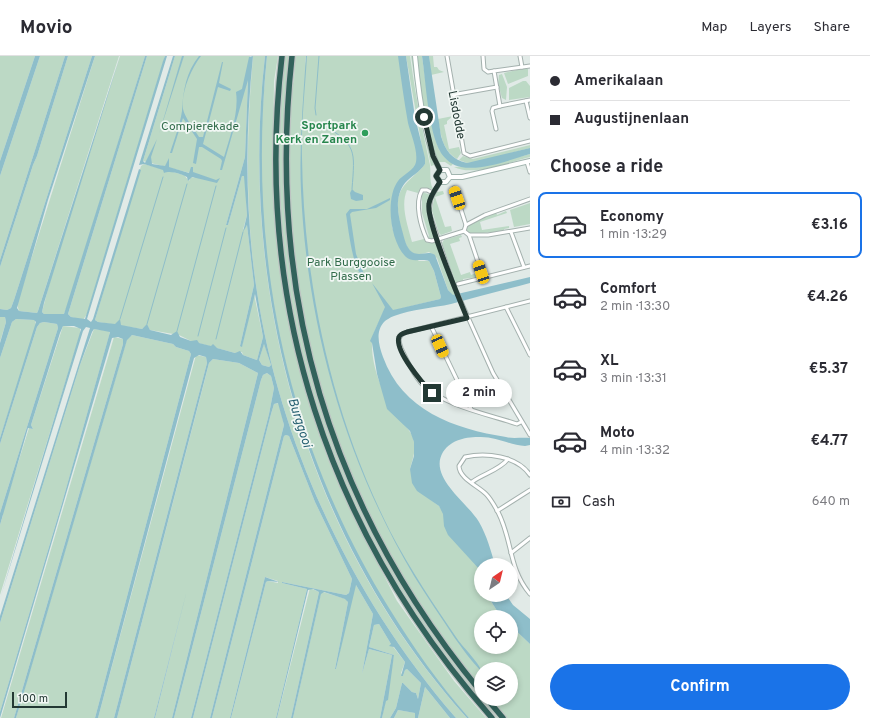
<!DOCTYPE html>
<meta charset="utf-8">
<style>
body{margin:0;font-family:Overpass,sans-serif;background:#f7f7f7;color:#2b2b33;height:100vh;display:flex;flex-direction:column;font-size:15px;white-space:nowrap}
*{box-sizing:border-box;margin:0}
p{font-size:13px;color:#7c7c81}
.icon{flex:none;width:22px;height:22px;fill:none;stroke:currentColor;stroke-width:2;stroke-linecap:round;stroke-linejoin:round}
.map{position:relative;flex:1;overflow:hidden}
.details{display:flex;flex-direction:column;background:#fff;width:340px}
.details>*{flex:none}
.banner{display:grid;align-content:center;height:88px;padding:0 20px;background:#fff}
.needle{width:26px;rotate:35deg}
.tools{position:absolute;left:474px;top:502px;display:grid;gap:8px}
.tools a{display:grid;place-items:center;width:44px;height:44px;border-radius:50%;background:#fff;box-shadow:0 2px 6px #0003;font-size:20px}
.scale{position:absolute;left:12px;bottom:10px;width:55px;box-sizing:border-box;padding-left:4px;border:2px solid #233934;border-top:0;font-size:11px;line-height:14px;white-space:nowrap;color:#233934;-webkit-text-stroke:3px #f1f7f4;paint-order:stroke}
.end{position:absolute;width:18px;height:18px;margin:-9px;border:5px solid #233934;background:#fff;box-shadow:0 0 0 2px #fff}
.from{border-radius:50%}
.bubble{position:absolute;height:28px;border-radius:14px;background:#fff;box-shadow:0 2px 6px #0003;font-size:13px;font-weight:700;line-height:28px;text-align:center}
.car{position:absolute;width:12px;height:24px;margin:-12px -6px;border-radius:5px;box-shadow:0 0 3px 1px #0007;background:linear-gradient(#f5c518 24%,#345 0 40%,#f5c518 0 76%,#345 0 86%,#f5c518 0)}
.banner b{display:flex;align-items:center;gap:14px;height:38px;font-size:15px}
.banner b+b{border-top:1px solid #e1e1e2}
.banner i{width:10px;height:10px;background:#2b2b33}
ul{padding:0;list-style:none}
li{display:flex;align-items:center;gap:12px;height:66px;margin:0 8px 6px;padding:0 12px;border:2px solid transparent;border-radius:8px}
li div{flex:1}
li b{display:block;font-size:15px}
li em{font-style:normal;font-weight:700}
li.selected{border-color:#1a73e8}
li>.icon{width:36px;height:36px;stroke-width:1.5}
h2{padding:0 20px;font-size:18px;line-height:48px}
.pay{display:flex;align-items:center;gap:10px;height:44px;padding:0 20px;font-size:15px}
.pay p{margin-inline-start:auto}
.cta{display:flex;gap:8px;margin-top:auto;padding:8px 20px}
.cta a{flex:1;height:46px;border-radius:24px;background:#1a73e8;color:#fff;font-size:16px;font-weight:700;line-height:46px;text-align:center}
header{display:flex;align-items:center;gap:24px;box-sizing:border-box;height:56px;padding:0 20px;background:#fff;border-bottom:1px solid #e1e1e2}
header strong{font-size:19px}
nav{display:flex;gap:22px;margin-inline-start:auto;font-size:14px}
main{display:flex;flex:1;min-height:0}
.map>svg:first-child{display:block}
</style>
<header>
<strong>Movio</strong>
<nav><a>Map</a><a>Layers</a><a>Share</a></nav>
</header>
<main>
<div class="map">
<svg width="530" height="662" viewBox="0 0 530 662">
<rect width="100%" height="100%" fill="#e1eae7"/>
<g fill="#bcd9c5">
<path d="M0 0H35L0 105Z"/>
<path d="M40 0H65L0 204V120Z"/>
<path d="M68 0H92L14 244 11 252 7 254 0 253V211L33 109 37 100Z"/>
<path d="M95 0H119L38 255 37 257 19 255 17 248Z"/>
<path d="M120 0H145L69 245 64 258 62 260 44 258 42 256 52 218Z"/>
<path d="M147 0H165L87 258 83 264 71 261 68 258Z"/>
<path d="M175 0H250L246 19 248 23 245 101 226 169H228L242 120H245L247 159 243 174 247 169 254 229 240 290H242L254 238 263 281 257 304 243 299 242 296 235 297 191 285 179 279 150 274 147 269 142 273 98 266 95 264 141 110 144 108 184 119 189 125 191 121 195 122 190 117 143 105Z"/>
<path d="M253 0H265C238 235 306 485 467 662H456C353 543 281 392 257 236 245 158 246 78 253 0Z"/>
<path d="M267 0H278L274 25 273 94 274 145 278 195 289 269 311 353 328 403 346 445 397 545 454 625 486 662H469C338 516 267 320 261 125 260 83 263 42 267 0Z"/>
<path d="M284 0H289C266 217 316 420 446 597 457 612 469 625 481 639V643H484L501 662H495C356 503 284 323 278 111 277 74 281 37 284 0Z"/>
<path d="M295 0H306L305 10 307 0H402L422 104 402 124 393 146 391 147 392 171 398 188 419 205H429L434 215 441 241 440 243 383 257C380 265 372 277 372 286 371 312 384 342 400 363 405 371 413 376 414 386 416 395 412 405 410 413L431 444 439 450 481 513V539H487L501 561H481V591H511V570L530 588V662H506L489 643H511V613H481V634L425 558C419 544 410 534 403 522 387 493 371 463 357 433 313 338 289 221 288 116 288 89 290 62 291 35L294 24Z"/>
<path d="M406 0H410C415 37 422 73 430 109 431 118 429 125 433 133L421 132 418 137 407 134C400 150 408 170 412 186L424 183 428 187 436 186 455 239 453 240 448 234 437 202 429 196C423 198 416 200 411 196 402 188 395 150 399 139 404 125 417 119 425 108Z"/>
<path d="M411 0H413L426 80 434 109 431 110 420 59Z"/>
<path d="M417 0H422L427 36 437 88 440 95 453 108 451 110 445 106H438C426 86 420 25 417 0Z"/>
<path d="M429 0H433L434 11H437L439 14 444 16 431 19Z"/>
<path d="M521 13H528V20L508 28 504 17Z"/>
<path d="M502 18 507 31 506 44 502 42 498 28 499 19Z"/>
<path d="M523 25H526L530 30V41L509 44V32Z"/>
<path d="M453 60 447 65V68L444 69 449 93 459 91 461 97 457 103C442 94 441 79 438 63Z"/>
<path d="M530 89V92L476 106 467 107 459 104 463 100 473 103Z"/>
<path d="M530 98V101C509 106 473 121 454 111L484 110Z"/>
<path d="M443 135 444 138 435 141 445 171 451 170 452 175 441 179 439 177 432 155 434 142 437 136Z"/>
<path d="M422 136 431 139C424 153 430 167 435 182L431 184 428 181 429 180 422 157Z"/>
<path d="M530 147V168L514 171 510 154Z"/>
<path d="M506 155 507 157 480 166 482 174 509 170V172L504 173V175L473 178 468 176 466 173 469 168 496 156 497 159Z"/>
<path d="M461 179 462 181 459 182 460 185 450 188 461 219 470 216 471 219 476 217 477 221 463 223V225L456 228 442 187 444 184Z"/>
<path d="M0 261H5L6 266 0 286Z"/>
<path d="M16 263 35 264 36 270 0 382V302L12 266Z"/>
<path d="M44 266 57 268 58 272 0 457V388L37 271 40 267Z"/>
<path d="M63 270 80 272V278L0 539V469L3 459 2 458 29 372 33 373 31 369Z"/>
<path d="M94 273 110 275 109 280 62 447 0 656V567L80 309Z"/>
<path d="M132 279 173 288 176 291 189 295 191 298 95 662H16L127 283Z"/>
<path d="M114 281 123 283V288L14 662H1Z"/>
<path d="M264 287 271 309 269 311 262 309 259 304Z"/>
<path d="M196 299 206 301 207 307 114 662H98Z"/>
<path d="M213 303 239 307 258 317 172 662H155L183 550 154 662H117L204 327 209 307Z"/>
<path d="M267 317 271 320 274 332 269 358 191 662H174L261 324 263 319Z"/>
<path d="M279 347 284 369 210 662H193L271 358 274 348Z"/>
<path d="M286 379 289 380 315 446 352 523 349 537 346 539 282 526V527L307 533 276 662H231L266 526 268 525 278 527V525L265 521 230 662H212L284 380Z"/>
<path d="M356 529 373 558 362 618 369 593 392 599 380 662H293L321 537 323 536 346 543 348 546 335 613H336L354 530Z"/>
<path d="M310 532 319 536 291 662H277Z"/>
<path d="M379 568 391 588 405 606 401 617 403 620 405 614 407 613 421 627 418 643 416 637 412 636 403 627H402L396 652 390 662H382L394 599 369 591 374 569Z"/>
<path d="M425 631 450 662H418Z"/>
<path d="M398 654 416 657 415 662H394Z"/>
</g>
<g fill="#8ebeca" fill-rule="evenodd">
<path d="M35 0H40L0 120V105Z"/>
<path d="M65 0H68L37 100 33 109 0 211V204Z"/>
<path d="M92 0H95L48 144 17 252 19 255 37 257 38 255 120 0 44 247 42 256 44 258H64L145 0H147L68 258 71 261 85 263 163 5 165 0H167L87 263 91 266 93 263 139 113 141 114 95 264 98 266 115 268 120 263 121 269 142 273 147 268 150 274 171 279 177 275 180 281 191 285 197 284 199 287 211 290 213 288 217 292 235 297 240 295 243 299 257 304 263 281 255 238 242 291 240 290 254 229 247 169 243 176 247 159 244 120H242L228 169H226L245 101 248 24 222 114H220L222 105 221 103 202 91H199L196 108 193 107 197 83 183 62 172 97H170C174 84 180 69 182 55 183 35 186 16 199 0H201C191 13 181 36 183 53 185 62 194 73 199 81H203L222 6H223L219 27 231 33 230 35 218 31 203 88 224 101C230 80 239 57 236 36L242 33 249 1 253 0C245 78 245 158 257 236 281 392 353 543 456 662H450L425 631 418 662H415V657L398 654 394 662H390L396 652 402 627H403L412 636 416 637 418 643 421 627 407 613 405 614 403 620H401L405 606 394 591 389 590 391 588 379 568 374 569 369 591 394 599 388 644 386 645 382 662H380L392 599 369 593 362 618 373 558 356 529 336 613H335L348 546 345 543 324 536 321 538 293 662H291L319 536 313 533 308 534 277 662H276L307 533 282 527V526L346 539 349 537 352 523 315 446 289 380 286 379 284 380 212 662H210L284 369 278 347 274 348 271 358 193 662H191L269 358 274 332 271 320 267 317 263 319 261 324 174 662H172L258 317 239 307 213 303 209 307 117 662H114L207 307 206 301 199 299 194 302 98 662H95L191 298 189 295 176 291 173 288 132 279 127 284 27 626 16 662H14L123 288V283L118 281 112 282 0 662V656L62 447 110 276 94 273 92 276 80 309 0 567V560L90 272 86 271 83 275 0 543 81 273 74 270H63L60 277 31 369 33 373 28 372 0 469V457L58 272 57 268 44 266 40 267 37 271 0 388V382L36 266 34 264 16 263 12 266 0 302V287L6 266 5 261H0V253L7 254 11 252 14 244ZM264 288 271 309 269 311 262 309 259 304Z"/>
<path d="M173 0H175L143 105 145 107 157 83 151 101 152 108 165 110 169 102V111L189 117 191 111H193V116L216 124 220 122 217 127 192 121 188 125 187 121C182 118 170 114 164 117L163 114 144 108 139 109Z"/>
<path d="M182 0H184L159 78Z"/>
<path d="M265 0H267C247 196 285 384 389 552 413 591 439 628 469 662H467C307 485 238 235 265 0Z"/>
<path d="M306 0H307C305 34 301 68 302 102 304 230 332 360 390 475 410 513 434 549 458 584 463 591 481 609 481 615 471 605 462 592 454 581 441 561 427 541 414 520 345 404 307 270 301 135 299 90 303 45 306 0Z"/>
<path d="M398 0H406L415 61 425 102V108C420 116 411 120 405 127 394 141 398 159 402 174 404 181 406 192 412 196 420 201 428 194 435 199L448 234 453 239 530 221V227C504 234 477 241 451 248 433 252 412 253 394 260 391 261 386 264 384 266 375 276 379 290 383 301 402 354 454 373 506 381 513 383 522 381 530 382V389L525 390C510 389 496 381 481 381 466 381 452 383 443 396 428 421 467 446 479 466 487 480 491 495 495 509H481L480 514 448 479 444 470 443 458 439 450 417 435 412 427 410 413 414 400V386L410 375 387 353 377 318 372 287 370 285 385 251 372 227 393 254 440 243 441 241 434 215 429 205C422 202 412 207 406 201 390 186 385 142 398 125 402 119 415 114 416 106 418 94 411 79 408 67 404 45 401 22 398 0Z"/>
<path d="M422 0H429L441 80C445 94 452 104 467 107L530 92V98C509 104 482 115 461 111 453 110 445 103 441 97 428 75 426 26 422 0Z"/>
<path d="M352 133 355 136 363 139V144L356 145 351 143 350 137Z"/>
<path d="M390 142V144L376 152 352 156 350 158 356 198 364 218V220C353 218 348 170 346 158L350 153H367Z"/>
<path d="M265 521 279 526 268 525 266 526 231 662H230Z"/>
<path d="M187 534 155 662H154Z"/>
<path d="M487 539H506L513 549 530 563V588L511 570V561H501Z"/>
</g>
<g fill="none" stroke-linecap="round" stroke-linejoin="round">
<g stroke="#8ebeca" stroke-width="1">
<path d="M316 59 315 52 319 0"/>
<path d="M322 68C357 89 355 94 352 133"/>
<path d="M120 263 163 121"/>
<path d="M147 268 187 128"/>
<path d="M177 275 216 130"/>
<path d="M198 280 226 172"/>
<path d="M216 283 243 176"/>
</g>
<defs>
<g id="street">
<path d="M447 0 464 97 470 100 530 85"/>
<path d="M483 0 484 13 488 16 494 15"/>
<path d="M520 0 522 11"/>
<path d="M530 10 494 15 500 50 530 44"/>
<path d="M452 39 497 31"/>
<path d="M526 45 530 62"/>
<path d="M496 73 492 55 493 52 500 50"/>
<path d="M527 106 530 116"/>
<path d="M440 126 431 142 429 156 454 230 493 317 530 379"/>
<path d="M454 132 466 169 464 175 469 179 483 221"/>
<path d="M433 137 427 134H422C414 148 421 171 427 184L432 185 464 175"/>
<path d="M466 169 485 159 530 143"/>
<path d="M511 176 524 211"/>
<path d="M469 179H488L530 172"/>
<path d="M458 228 530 210"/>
<path d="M506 251 530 299"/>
<path d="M431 270 471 353"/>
<path d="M521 366 517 368C488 358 443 350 421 327 412 317 407 304 401 292 398 284 398 279 407 276L530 245"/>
<path d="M530 419C517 400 486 396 465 401L459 410C459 422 478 430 486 438 491 443 494 449 498 456 513 485 508 512 530 538"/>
<path d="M472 426C482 418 500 414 508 403"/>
<path d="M497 455 530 434"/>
<path d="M511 497 530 482"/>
</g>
<g id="secondary">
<path d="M415 0C418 32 424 87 440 114"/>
<path d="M440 114 436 120 440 126H446L450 121"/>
<path d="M440 114H447L450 121"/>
<path d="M450 121H462L530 105"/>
</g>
<g id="highway">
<path d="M282 0C253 247 328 476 492 662"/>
<path d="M292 0C266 238 329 452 481 636"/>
<path d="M487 643 503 662"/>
</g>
</defs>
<use href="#street" stroke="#a4b1ae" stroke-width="5"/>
<use href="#secondary" stroke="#a1b5af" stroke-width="6"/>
<use href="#highway" stroke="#bdc4c2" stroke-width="8"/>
<use href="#street" stroke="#fff" stroke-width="3"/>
<use href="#secondary" stroke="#fff" stroke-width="4"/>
<use href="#highway" stroke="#32625b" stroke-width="5.5"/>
</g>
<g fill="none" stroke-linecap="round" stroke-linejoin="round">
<path stroke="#233934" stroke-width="5" d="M424 61 433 100 440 114 436 120 440 126C436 132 430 140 429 148 426 165 459 242 467 262L407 276C404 277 400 278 399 281 394 294 423 328 432 337"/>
</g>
<circle fill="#2e9e5b" stroke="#f1f7f4" stroke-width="1.5" cx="365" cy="77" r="4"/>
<g text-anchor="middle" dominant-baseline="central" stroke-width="3.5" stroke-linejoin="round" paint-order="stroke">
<g font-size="12" fill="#233934" stroke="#f1f7f4">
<text transform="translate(456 59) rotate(79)">Lisdodde</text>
</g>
<g font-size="12" font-weight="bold" fill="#27864d" stroke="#f1f7f4" text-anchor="end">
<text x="357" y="70">Sportpark<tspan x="357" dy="14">Kerk en Zanen</tspan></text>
</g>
<g font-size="12" fill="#326c4b" stroke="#f1f7f4">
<text x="200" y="71">Compierekade</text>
<text x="351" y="207">Park Burggooise<tspan x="351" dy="14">Plassen</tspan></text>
</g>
<g font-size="13" font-style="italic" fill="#235e6f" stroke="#f1f7f4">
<text transform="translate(299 367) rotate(72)">Burggooi</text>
</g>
</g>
</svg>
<div class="tools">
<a><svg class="needle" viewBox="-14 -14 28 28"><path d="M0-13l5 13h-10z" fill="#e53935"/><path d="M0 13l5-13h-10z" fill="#7c7c81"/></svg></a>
<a><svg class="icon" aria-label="locate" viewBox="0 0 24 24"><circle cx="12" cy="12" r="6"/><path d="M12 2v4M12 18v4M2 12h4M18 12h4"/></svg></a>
<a><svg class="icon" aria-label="layers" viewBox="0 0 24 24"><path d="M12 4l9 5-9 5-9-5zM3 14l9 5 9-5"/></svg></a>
</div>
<div class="scale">100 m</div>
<i class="end from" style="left:424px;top:61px"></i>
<i class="end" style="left:432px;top:337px"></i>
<div class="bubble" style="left:446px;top:323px;width:66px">2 min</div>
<i class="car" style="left:457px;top:142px;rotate:341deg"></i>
<i class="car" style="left:481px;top:216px;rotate:341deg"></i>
<i class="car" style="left:440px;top:290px;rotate:156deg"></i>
</div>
<section class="details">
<div class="banner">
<b><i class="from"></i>Amerikalaan</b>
<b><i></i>Augustijnenlaan</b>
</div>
<h2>Choose a ride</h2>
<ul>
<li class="selected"><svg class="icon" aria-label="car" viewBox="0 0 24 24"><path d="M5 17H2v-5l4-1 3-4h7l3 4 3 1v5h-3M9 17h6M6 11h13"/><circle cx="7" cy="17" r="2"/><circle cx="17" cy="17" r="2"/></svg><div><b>Economy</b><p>1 min · 13:29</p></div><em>€3.16</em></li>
<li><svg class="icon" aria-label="car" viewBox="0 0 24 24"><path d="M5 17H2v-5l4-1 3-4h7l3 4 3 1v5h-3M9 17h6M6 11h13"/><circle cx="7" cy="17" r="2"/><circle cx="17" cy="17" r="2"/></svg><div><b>Comfort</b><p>2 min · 13:30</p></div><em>€4.26</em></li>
<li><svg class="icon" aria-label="car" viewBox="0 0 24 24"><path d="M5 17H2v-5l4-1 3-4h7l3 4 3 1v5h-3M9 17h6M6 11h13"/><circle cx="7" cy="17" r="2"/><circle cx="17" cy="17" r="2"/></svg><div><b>XL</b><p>3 min · 13:31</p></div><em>€5.37</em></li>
<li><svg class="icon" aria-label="car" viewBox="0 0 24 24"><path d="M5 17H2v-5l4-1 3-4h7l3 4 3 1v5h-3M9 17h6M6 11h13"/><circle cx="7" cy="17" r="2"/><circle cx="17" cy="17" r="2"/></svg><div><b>Moto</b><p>4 min · 13:32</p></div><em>€4.77</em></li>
</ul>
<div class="pay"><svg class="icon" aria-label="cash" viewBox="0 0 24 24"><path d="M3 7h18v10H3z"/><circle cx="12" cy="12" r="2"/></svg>Cash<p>640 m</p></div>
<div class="cta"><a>Confirm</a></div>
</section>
</main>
